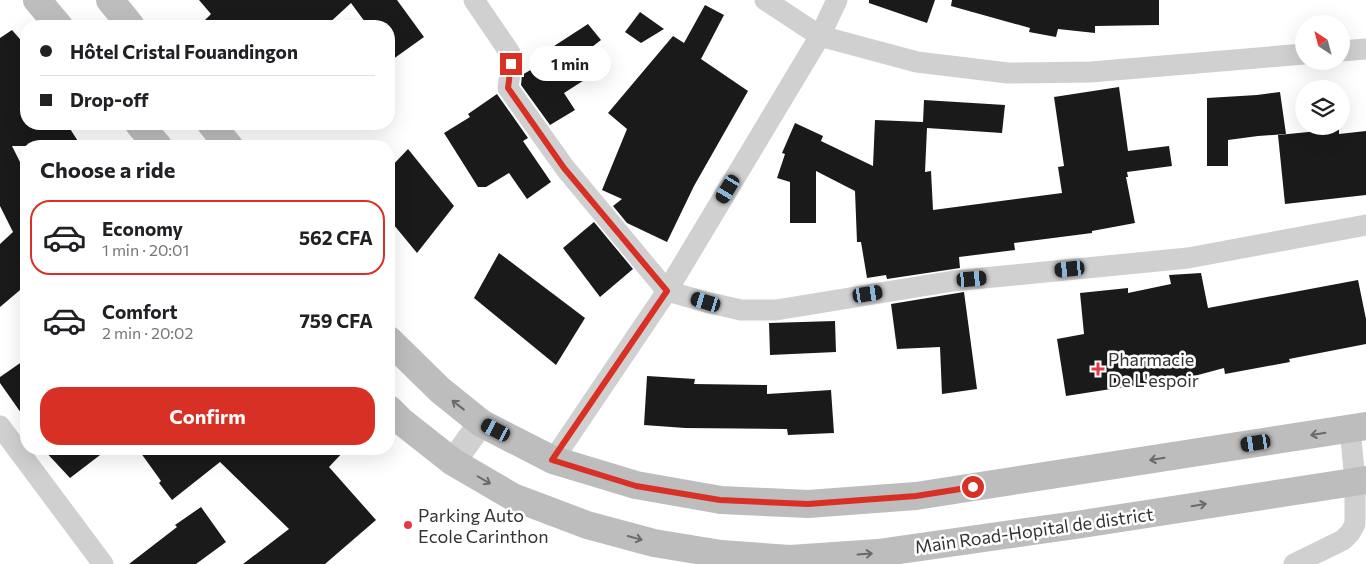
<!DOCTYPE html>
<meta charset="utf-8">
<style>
body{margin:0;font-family:Commissioner,sans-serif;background:#f6f6f6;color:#202124;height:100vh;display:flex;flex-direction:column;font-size:19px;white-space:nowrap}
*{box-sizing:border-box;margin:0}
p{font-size:16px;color:#757577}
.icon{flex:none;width:28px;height:28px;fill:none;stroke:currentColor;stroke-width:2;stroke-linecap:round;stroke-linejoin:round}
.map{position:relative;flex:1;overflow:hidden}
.drawer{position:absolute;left:20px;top:140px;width:375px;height:315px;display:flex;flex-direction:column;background:#fff;border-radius:20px;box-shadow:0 5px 20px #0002}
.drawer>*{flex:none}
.guide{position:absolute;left:20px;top:20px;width:375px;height:110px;border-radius:20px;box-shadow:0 5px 20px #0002;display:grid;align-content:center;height:110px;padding:0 20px;background:#fff}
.needle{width:32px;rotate:324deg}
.buttons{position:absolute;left:1295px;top:15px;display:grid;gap:10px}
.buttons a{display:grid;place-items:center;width:55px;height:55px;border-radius:50%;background:#fff;box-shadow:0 5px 20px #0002;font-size:25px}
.end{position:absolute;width:22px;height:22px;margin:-11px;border:6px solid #d93025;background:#fff;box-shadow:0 0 0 2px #fff}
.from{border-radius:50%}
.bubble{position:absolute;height:35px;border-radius:18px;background:#fff;box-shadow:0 5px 20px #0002;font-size:16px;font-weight:700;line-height:35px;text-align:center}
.car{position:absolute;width:15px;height:30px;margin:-15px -8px;border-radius:6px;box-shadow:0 0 4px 1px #0007;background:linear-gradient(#222 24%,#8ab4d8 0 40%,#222 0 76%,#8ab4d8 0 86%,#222 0)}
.guide b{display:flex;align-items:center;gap:18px;height:48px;font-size:19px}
.guide b+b{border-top:1px solid #e0e0e0}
.guide i{width:12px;height:12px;background:#202124}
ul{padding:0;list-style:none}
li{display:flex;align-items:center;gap:15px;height:75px;margin:0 10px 8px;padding:0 10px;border:2px solid transparent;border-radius:20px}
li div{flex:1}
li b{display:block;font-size:19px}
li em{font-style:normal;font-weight:700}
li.active{border-color:#d93025}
li>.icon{width:45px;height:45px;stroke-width:1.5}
h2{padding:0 20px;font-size:22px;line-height:60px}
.primary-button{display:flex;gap:10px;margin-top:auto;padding:10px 20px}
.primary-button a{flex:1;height:58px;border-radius:20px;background:#d93025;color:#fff;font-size:20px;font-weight:700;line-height:58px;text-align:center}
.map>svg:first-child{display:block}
</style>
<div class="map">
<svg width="1366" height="564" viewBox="0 0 1366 564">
<rect width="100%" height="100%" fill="#fff"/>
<g fill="#1a1a1a">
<path d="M199 0H397L424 37 389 62V26H368L351 3 326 26H199L211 14Z"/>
<path d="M869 0H935L927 23 869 3Z"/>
<path d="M952 0H1159V25L1095 26V33L1058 29 1056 37 1029 32 1030 28 951 6Z"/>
<path d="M705 5 724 15 701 59 748 91 694 186 667 242 627 223 613 206 622 199 602 190 627 129 608 113 673 36 684 43Z"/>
<path d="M640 12 664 29 641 43 625 32Z"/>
<path d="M588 24 601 40 588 50 600 70 564 93 575 110 550 125 521 85 522 75 556 55 551 48Z"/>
<path d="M12 30 26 46V124H67L81 146H12L26 174V285L0 307V244L13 232 0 206V38Z"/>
<path d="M1119 87 1128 151 1169 146 1172 166 1127 172 1128 177H1126L1135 223 1092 231V233L1014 243 1015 250 959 257 960 268 887 279 886 275 867 278 861 242H857L855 191 816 171V223H790V182L777 178 785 154 782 153 795 123 823 136 821 141 873 166 875 120 923 122 924 100 1005 105 1002 133 927 128 925 172 931 171 933 210 1062 193 1058 167 1064 166 1054 97Z"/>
<path d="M1280 92 1286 134 1258 136 1228 140V166H1207V98L1257 95Z"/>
<path d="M497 94 528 138 523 141 551 182 527 199 509 173 486 187H478L444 133 470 117 468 114Z"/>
<path d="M1339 129V134L1366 131V195L1285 204 1278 135Z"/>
<path d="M408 149 454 206 417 253 389 219V169Z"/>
<path d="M594 222 633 269 600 297 563 248Z"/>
<path d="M499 253 585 318 556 365 474 298Z"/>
<path d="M1201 273 1208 308 1358 280 1366 319V344L1289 359 1290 362 1225 374 1224 368 1157 386 1156 382 1066 396 1057 339 1084 334 1080 293 1128 288V293L1171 284 1169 275Z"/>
<path d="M964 292 977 389 942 394 940 347 897 349 891 304Z"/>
<path d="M835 321 836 352 770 355 769 323Z"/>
<path d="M26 359V420L0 383V377Z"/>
<path d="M647 376 695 379 694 384 767 385V394L831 390 834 433 788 435 787 429 685 428 644 425Z"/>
<path d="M43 449H108L70 478Z"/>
<path d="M138 449H346L329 467 376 520 325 564H243L289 529 220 462 172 500 159 483 161 481Z"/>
<path d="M201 507 226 542 196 564H129L177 527 175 525Z"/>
</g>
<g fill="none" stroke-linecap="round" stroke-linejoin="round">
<g stroke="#d0d0d0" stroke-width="21">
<path d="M474 0 510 53 511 64 508 88 565 168 667 291 706 302 741 310H776L953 281 1188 258 1366 225"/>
<path d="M765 0 820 36 917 62 1008 73 1091 72 1304 54"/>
<path d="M1341 51 1366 49"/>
<path d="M0 426 103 564"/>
<path d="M553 460 667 291 820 36 837 0"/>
<path d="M1294 564 1343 540 1350 533 1355 524V481L1350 429"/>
</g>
<path stroke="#d0d0d0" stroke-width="26" d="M453 462 481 423"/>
<g stroke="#bdbdbd" stroke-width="28">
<path d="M37 0 59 26"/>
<path d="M110 0 131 26"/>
<path d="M139 124 158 146"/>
<path d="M211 124 229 146"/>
<path d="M389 340 440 390 481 423 553 460 636 485 721 500 808 504 916 496 1366 426"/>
<path d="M389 409 401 421 453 462 513 497 587 525 654 543 721 554 790 559 878 553 1076 525 1366 480"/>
</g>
</g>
<defs><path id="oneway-shaft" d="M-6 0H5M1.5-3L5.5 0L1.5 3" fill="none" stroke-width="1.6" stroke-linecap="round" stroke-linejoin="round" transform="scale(1.25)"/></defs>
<g stroke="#6a6a6a">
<use href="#oneway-shaft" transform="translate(458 405) rotate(-142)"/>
<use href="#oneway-shaft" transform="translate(1318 434) rotate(171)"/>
<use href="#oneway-shaft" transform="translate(1157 459) rotate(171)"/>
<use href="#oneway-shaft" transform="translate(484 480) rotate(30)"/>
<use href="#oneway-shaft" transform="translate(1199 505) rotate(-9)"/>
<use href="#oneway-shaft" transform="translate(635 538) rotate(15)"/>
<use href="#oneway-shaft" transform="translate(865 554) rotate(-4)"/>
</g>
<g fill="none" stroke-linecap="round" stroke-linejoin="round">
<path stroke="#d93025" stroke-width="6" d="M511 64 508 88 564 168 667 291 552 460 636 486 720 500 808 504 916 496 973 487"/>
</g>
<g fill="#e63946" stroke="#fff" stroke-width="2">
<path d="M1095.5 361.5h5v5h5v5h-5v5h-5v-5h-5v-5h5z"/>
<circle cx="408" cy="525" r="5"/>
</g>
<g text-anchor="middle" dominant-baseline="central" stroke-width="5" stroke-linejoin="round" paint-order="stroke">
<g font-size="18" fill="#333" stroke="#fff" text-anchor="start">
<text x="1108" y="359">Pharmacie<tspan x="1108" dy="21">De L'espoir</tspan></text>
<text x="418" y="515">Parking Auto<tspan x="418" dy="21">Ecole Carinthon</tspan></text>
</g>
<g font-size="18" fill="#333" stroke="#fff">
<text transform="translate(1034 530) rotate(-8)">Main Road-Hopital de district</text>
</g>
</g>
</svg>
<div class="buttons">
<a><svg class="needle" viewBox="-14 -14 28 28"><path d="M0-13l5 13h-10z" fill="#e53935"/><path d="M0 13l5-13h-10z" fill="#757577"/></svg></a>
<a><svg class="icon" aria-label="layers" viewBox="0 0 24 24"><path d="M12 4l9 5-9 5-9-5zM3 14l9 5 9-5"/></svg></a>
</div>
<i class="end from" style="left:973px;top:487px"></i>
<i class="end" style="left:511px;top:64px"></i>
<div class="bubble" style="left:529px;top:46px;width:82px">1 min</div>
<i class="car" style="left:728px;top:189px;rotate:211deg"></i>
<i class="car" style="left:1070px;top:269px;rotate:264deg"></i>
<i class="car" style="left:972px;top:279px;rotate:85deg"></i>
<i class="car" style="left:868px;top:294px;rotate:81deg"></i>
<i class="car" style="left:706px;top:302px;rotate:287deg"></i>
<i class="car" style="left:496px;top:430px;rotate:297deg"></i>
<i class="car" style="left:1256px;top:443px;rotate:261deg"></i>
<div class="guide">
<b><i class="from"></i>Hôtel Cristal Fouandingon</b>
<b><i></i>Drop-off</b>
</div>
<section class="drawer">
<h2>Choose a ride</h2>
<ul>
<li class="active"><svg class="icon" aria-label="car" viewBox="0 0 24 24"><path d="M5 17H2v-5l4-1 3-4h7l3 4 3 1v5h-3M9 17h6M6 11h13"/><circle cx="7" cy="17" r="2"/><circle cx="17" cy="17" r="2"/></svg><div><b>Economy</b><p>1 min · 20:01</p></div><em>562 CFA</em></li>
<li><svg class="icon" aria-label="car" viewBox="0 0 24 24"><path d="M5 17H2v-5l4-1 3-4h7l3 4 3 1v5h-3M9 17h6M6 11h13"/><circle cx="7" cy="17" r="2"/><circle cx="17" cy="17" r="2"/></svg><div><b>Comfort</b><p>2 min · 20:02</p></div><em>759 CFA</em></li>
</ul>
<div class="primary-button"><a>Confirm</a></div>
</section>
</div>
